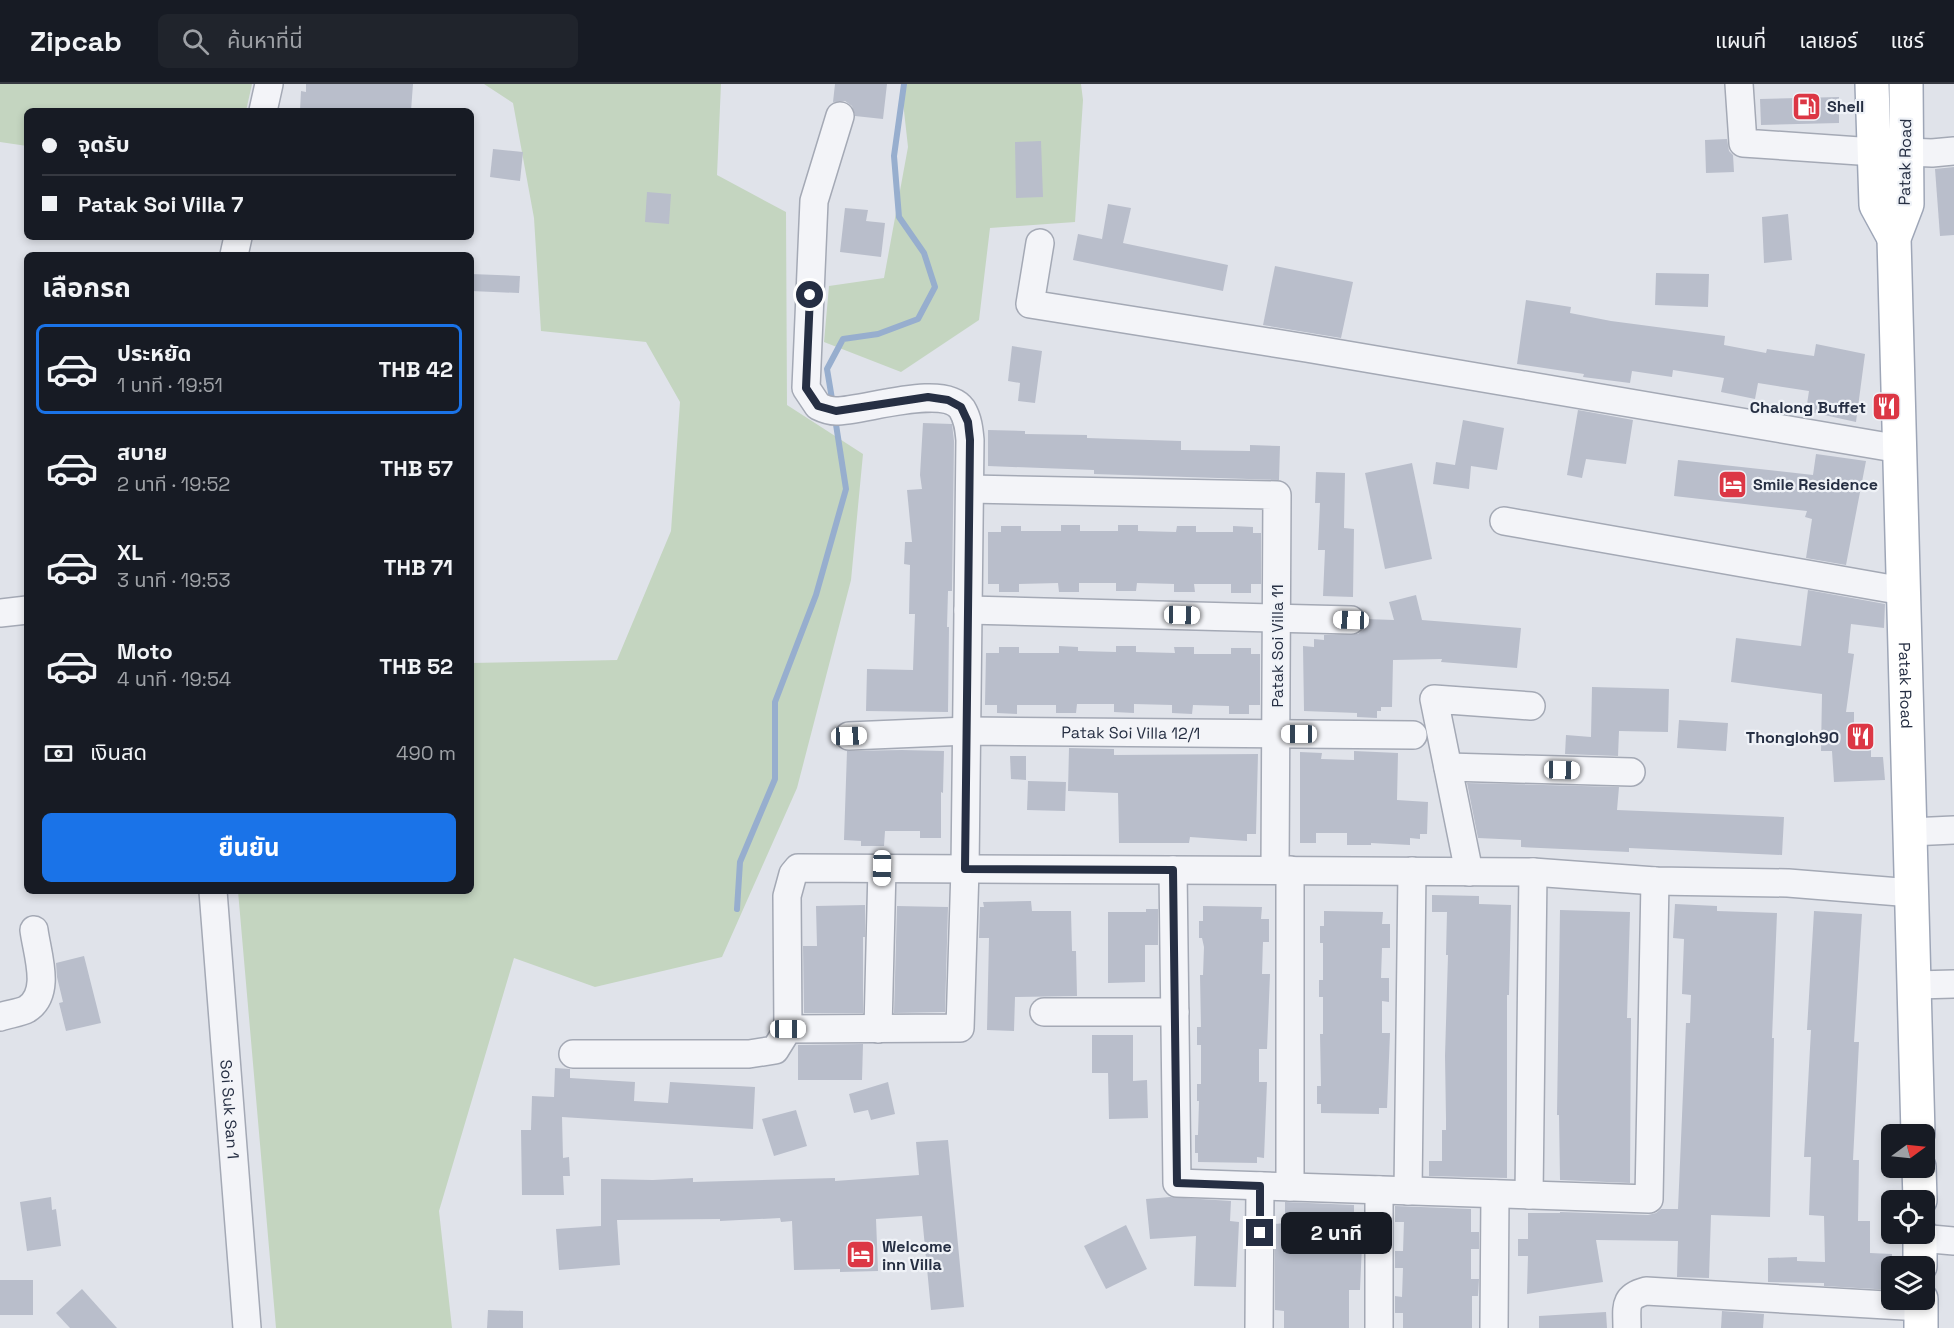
<!DOCTYPE html>
<html lang="th">
<meta charset="utf-8">
<style>
body{margin:0;font-family:"Space Grotesk","Noto Sans Thai",sans-serif;background:#20242c;color:#f1f3f6;height:100vh;display:flex;flex-direction:column;font-size:22px;white-space:nowrap}
*{box-sizing:border-box;margin:0}
p{font-size:20px;color:#9ea1a6}
.icon{flex:none;width:33px;height:33px;fill:none;stroke:currentColor;stroke-width:2;stroke-linecap:round;stroke-linejoin:round}
.map{position:relative;flex:1;overflow:hidden}
.panel{position:absolute;left:24px;top:168px;width:450px;height:642px;display:flex;flex-direction:column;background:#171b24;border-radius:9px;box-shadow:0 3px 9px #0003}
.panel>*{flex:none}
.guide{position:absolute;left:24px;top:24px;width:450px;height:132px;border-radius:9px;box-shadow:0 3px 9px #0003;display:grid;align-content:center;height:132px;padding:0 18px;background:#171b24}
.needle{width:39px;rotate:75deg}
.fabs{position:absolute;left:1881px;top:1040px;display:grid;gap:12px}
.fabs a{display:grid;place-items:center;width:54px;height:54px;border-radius:9px;background:#171b24;box-shadow:0 3px 9px #0003;font-size:30px}
.end{position:absolute;width:27px;height:27px;margin:-14px;border:8px solid #262f43;background:#fff;box-shadow:0 0 0 3px #fff}
.from{border-radius:50%}
.bubble{position:absolute;height:42px;border-radius:9px;background:#171b24;box-shadow:0 3px 9px #0003;font-size:20px;font-weight:700;line-height:42px;text-align:center}
.car{position:absolute;width:18px;height:36px;margin:-18px -9px;border-radius:8px;box-shadow:0 0 4px 2px #0007;background:linear-gradient(#fff 24%,#345 0 40%,#fff 0 76%,#345 0 86%,#fff 0)}
.guide b{display:flex;align-items:center;gap:21px;height:57px;font-size:22px}
.guide b+b{border-top:2px solid #363941}
.guide i{width:15px;height:15px;background:#f1f3f6}
ul{padding:0;list-style:none}
li{display:flex;align-items:center;gap:18px;height:90px;margin:0 12px 9px;padding:0 6px;border:3px solid transparent;border-radius:9px}
li div{flex:1}
li b{display:block;font-size:22px}
li em{font-style:normal;font-weight:700}
li.active{border-color:#1a73e8}
li>.icon{width:54px;height:54px;stroke-width:1.5}
h2{padding:0 18px;font-size:27px;line-height:72px}
.pay{display:flex;align-items:center;gap:15px;height:66px;padding:0 18px;font-size:22px}
.pay p{margin-inline-start:auto}
.action{display:flex;gap:12px;margin-top:auto;padding:12px 18px}
.action a{flex:1;height:69px;border-radius:9px;background:#1a73e8;color:#fff;font-size:24px;font-weight:700;line-height:69px;text-align:center}
header{display:flex;align-items:center;gap:36px;box-sizing:border-box;height:84px;padding:0 30px;background:#171b24;border-bottom:2px solid #363941}
header strong{font-size:28px}
nav{display:flex;gap:33px;margin-inline-start:auto;font-size:21px}
.search{width:420px;height:54px;background:#20242c;display:flex;align-items:center;gap:15px;box-sizing:border-box;padding:0 21px;border-radius:9px;color:#9ea1a6;font-size:22px}
.map>svg:first-child{display:block}
</style>
<header>
<strong>Zipcab</strong>
<div class="search"><svg class="icon" aria-label="search" viewBox="0 0 24 24"><circle cx="10" cy="10" r="6"/><path d="M15 15l6 6"/></svg>ค้นหาที่นี่</div>
<nav><a>แผนที่</a><a>เลเยอร์</a><a>แชร์</a></nav>
</header>
<div class="map">
<svg width="1954" height="1244" viewBox="0 0 1954 1244">
<rect width="100%" height="100%" fill="#e0e3ea"/>
<g fill="#c4d5c0">
<path d="M0 0H252L246 27H27V62L0 58Z"/>
<path d="M484 0H721L717 91 786 128 787 321 863 370 851 496 797 704 722 873 595 903 514 874 439 1127 452 1244H276L238 807H471V579L617 576 671 447 680 318 646 258 541 247 534 134 513 19Z"/>
<path d="M901 0H1081L1083 16 1075 138 990 144 979 236 901 288 824 258 829 202 884 194 908 63Z"/>
</g>
<g fill="none" stroke-linecap="round" stroke-linejoin="round">
<g stroke="#97aece" stroke-width="6">
<path d="M833 321 827 285 843 255 878 250 918 235 935 203 924 169 899 133 894 72 904 0"/>
<path d="M737 825 740 778 775 695V618L816 511 846 405 835 334"/>
</g>
</g>
<g fill="#b9becb">
<path d="M306 0H413L411 27H300L301 7 306 8Z"/>
<path d="M835 0H887L883 35 855 32 852 22 845 17 833 18Z"/>
<path d="M1839 13V39L1761 41 1760 15Z"/>
<path d="M1727 55 1729 67 1733 71 1734 88 1706 89 1705 56Z"/>
<path d="M1041 57 1043 113 1016 114 1015 58Z"/>
<path d="M493 65 523 68 520 97 490 93Z"/>
<path d="M1954 83V151L1940 152 1935 85Z"/>
<path d="M647 108 671 110 669 140 645 138Z"/>
<path d="M1108 120 1131 124 1123 159 1228 181 1223 207 1073 176 1078 150 1102 155Z"/>
<path d="M845 124 868 126 866 137 885 139 881 173 840 168Z"/>
<path d="M1788 130 1792 176 1764 179 1762 133Z"/>
<path d="M1275 182 1353 198 1341 254 1263 241Z"/>
<path d="M1656 189 1709 190 1708 223 1655 221Z"/>
<path d="M471 190 520 192 519 209 471 207Z"/>
<path d="M1526 216 1571 223 1570 229 1611 237 1725 252 1724 261 1766 269 1767 265 1814 272 1816 260 1865 270 1856 338 1806 327 1809 307 1758 299 1755 315 1721 308 1724 294 1673 286 1672 293 1632 287 1630 299 1583 293 1584 290 1517 280Z"/>
<path d="M1012 262 1042 267 1035 319 1018 317 1020 299 1008 297Z"/>
<path d="M1578 326 1633 336 1626 380 1586 375 1582 394 1567 391Z"/>
<path d="M1463 336 1504 344 1497 386 1471 382 1469 405 1433 400 1436 378 1455 381Z"/>
<path d="M923 339 952 340 954 357 952 507H948L947 543H949L948 628 866 627 867 585 913 586 915 530H909L910 481 904 480 905 458H912L907 406 922 405 920 391Z"/>
<path d="M988 346 1025 347V350L1087 351V354L1181 357V366L1250 367V361L1280 362 1279 396 1094 390V386L988 382Z"/>
<path d="M1816 370 1866 377 1846 481 1806 474 1812 435 1805 433 1807 427 1674 412 1678 376 1813 391Z"/>
<path d="M1412 379 1432 475 1385 485 1365 389Z"/>
<path d="M1316 388 1345 389 1344 444 1354 445 1353 513 1323 512 1325 466H1318L1320 419H1315Z"/>
<path d="M1061 441H1080V447H1118V441H1138V447L1176 448 1177 442H1196V448H1233V442L1253 443V449H1261V500H1251V509H1231V500H1194L1195 508H1174V500L1137 499 1136 507H1116V499H1079V508H1059L1058 499 1019 500V508H999V500H988V448H1001V442H1021V447H1061Z"/>
<path d="M1808 506 1885 520 1884 544 1851 540 1848 569 1854 570 1846 628H1854V645L1871 646V673H1883L1885 696 1834 698 1832 667H1821L1822 610 1731 598 1736 554 1801 562Z"/>
<path d="M1416 511 1422 536 1521 544 1517 584 1441 578 1442 575 1393 576 1392 623H1381V627H1377V634L1357 633V629L1304 627 1303 562 1314 563V555L1324 556V551L1358 550 1365 544 1366 535 1394 536 1389 518Z"/>
<path d="M1059 562 1078 563V567L1116 568V562H1136V568L1175 569 1174 563H1194V570H1231V564H1251V570H1260V621H1249V630H1229V622L1193 621 1192 630 1172 629V621L1134 620V629L1114 628V620H1077L1076 629H1056V621H1017V630L997 629V621H985L986 569H999V563H1019V569H1059Z"/>
<path d="M1592 603 1669 605 1668 648 1619 647 1618 672 1565 670 1566 651 1591 653Z"/>
<path d="M1679 636 1728 639 1726 667 1677 664Z"/>
<path d="M1069 664 1114 665V671L1258 670 1256 750H1247V757L1190 753 1189 759H1119L1118 709 1068 707Z"/>
<path d="M902 666 944 667 943 709 941 708V754H920V747H885L884 762H861V757L844 756 847 667Z"/>
<path d="M1354 667 1398 669 1397 716 1428 718 1427 750H1420V755L1410 754V761L1371 759V761H1347V749H1316V759H1300V668L1322 669 1321 675 1354 676Z"/>
<path d="M1010 672H1026V696L1011 695Z"/>
<path d="M1028 697 1066 698 1065 727 1027 726Z"/>
<path d="M1467 699 1619 703 1617 726 1784 733 1782 771 1629 764V768L1521 763V756L1478 754Z"/>
<path d="M1432 811 1479 812V820L1511 821 1509 911H1507V1094L1429 1092V1077H1442V1046H1446V1035L1445 972 1448 871H1446L1447 828H1432Z"/>
<path d="M1031 817 1032 827H1071L1072 867H1076L1077 912 1015 913 1014 947 987 946 989 854H979L980 823H984L983 818Z"/>
<path d="M1675 820 1717 822V827L1777 829 1772 954H1774L1770 1133 1711 1131 1709 1194 1677 1193 1678 1157 1596 1156 1603 1198 1527 1210 1528 1172H1518V1155H1528V1129H1560V1128L1648 1131 1656 1129 1661 1125H1678L1686 939H1690L1691 911 1682 910 1684 855 1673 854Z"/>
<path d="M865 821V853H863V929H804L803 862H817L816 822Z"/>
<path d="M897 822 948 823 945 928 894 929Z"/>
<path d="M1203 822 1262 823 1261 835H1269V858H1263L1262 890H1270L1267 965H1259V998H1267L1264 1074 1257 1073V1079L1198 1078V1069H1195V1051H1198L1199 1017H1197V1000H1201V961H1197V943H1201L1200 891H1203L1204 863 1202 854H1199V837H1203Z"/>
<path d="M1146 825H1158V861H1145V898L1108 899V828H1146Z"/>
<path d="M1560 826 1630 828 1627 934H1631L1630 1099 1560 1096 1559 1031H1557Z"/>
<path d="M1324 827 1383 828 1382 840H1390V864H1382L1381 894H1389V918L1382 917V949H1390L1387 1024H1379V1030L1321 1029V1020H1317V1002H1321L1320 950H1323V913H1319V896H1323V859H1320V842H1324Z"/>
<path d="M1814 827 1862 830 1854 958H1859L1853 1076H1859L1858 1137H1870V1169L1892 1170V1206L1824 1202V1199L1768 1198V1174L1797 1173V1177L1825 1178 1824 1132 1809 1131 1811 1073H1804L1811 946H1807Z"/>
<path d="M84 872 101 939 66 947 59 919 63 918 57 893 56 879Z"/>
<path d="M1092 951H1133V997L1147 996 1148 1034 1109 1035 1108 989H1092Z"/>
<path d="M863 960 862 996H798V961Z"/>
<path d="M555 984 570 985V994L635 998 634 1017 668 1019 670 998 755 1003 753 1045 562 1033 563 1074 569 1073 570 1092H563L564 1111H522L521 1046H531L532 1012 554 1013Z"/>
<path d="M888 998 895 1030 871 1036 868 1026 854 1029 849 1010Z"/>
<path d="M796 1026 807 1062 774 1072 762 1035Z"/>
<path d="M948 1056 964 1223 931 1226 922 1132 876 1135 878 1187 840 1188V1185L794 1186 792 1137 781 1138 780 1134 720 1137V1135L617 1136 620 1181 559 1186 556 1145 601 1142V1095L653 1096 693 1094V1098L835 1094V1097L919 1091 916 1058Z"/>
<path d="M51 1113 52 1126 56 1125 61 1162 27 1167 20 1118Z"/>
<path d="M1170 1113 1231 1117 1230 1137 1239 1138 1236 1203 1194 1202 1196 1152 1150 1155 1146 1115Z"/>
<path d="M1285 1118 1354 1121V1138H1363L1360 1206H1349V1244H1284V1227L1275 1226V1140L1285 1139Z"/>
<path d="M1395 1122 1471 1125V1148H1479V1165H1471V1195H1479L1478 1212H1472V1244H1403V1229H1395V1212L1402 1213 1403 1184H1395V1167H1403L1404 1138H1395Z"/>
<path d="M1126 1141 1147 1185 1106 1205 1084 1162Z"/>
<rect x="0" y="1196" width="33" height="35"/>
<path d="M82 1205 117 1244H70L56 1229Z"/>
<path d="M488 1226 523 1227V1244H487Z"/>
<path d="M1722 1227 1764 1230 1763 1244H1721Z"/>
<path d="M1606 1228 1607 1244H1539V1232Z"/>
</g>
<g fill="none" stroke-linecap="round" stroke-linejoin="round">
<defs>
<g id="minor">
<path d="M1739 0 1743 59 1874 68"/>
<path d="M263 27 269 0"/>
<path d="M1906 68 1932 69 1954 67"/>
<path d="M1040 159 1030 220 1306 264 1900 365"/>
<path d="M234 171 238 153"/>
<path d="M970 405 1277 411 1275 786"/>
<path d="M1504 437 1903 507"/>
<path d="M968 526 1351 536"/>
<path d="M0 529 27 526"/>
<path id="s1" d="M849 652 967 647 1413 651"/>
<path d="M1448 683 1631 688"/>
<path d="M1910 748 1954 746"/>
<path d="M1173 786 1177 1099 1649 1115 1655 797"/>
<path d="M1469 788 1434 615 1531 622"/>
<path id="s2" d="M213 807 247 1244"/>
<path d="M1916 901 1954 900"/>
<path d="M1044 928H1175"/>
<path d="M0 933C8 930 20 929 27 925 52 909 37 870 34 846"/>
<path d="M788 945 787 812 793 790 798 784 1533 788 1655 797 1788 799 1912 809"/>
<path d="M878 945 882 784"/>
<path d="M573 970H749L775 966 788 945 960 944 965 785 970 356C969 345 968 335 962 325 944 299 864 327 836 327 830 327 824 325 818 322L806 304 814 117 840 32"/>
<path d="M1290 1103V786"/>
<path d="M1408 1107 1412 787"/>
<path d="M1529 1111 1533 788"/>
<path d="M1920 1154 1954 1157"/>
<path d="M1259 1244 1260 1102"/>
<path d="M1379 1244V1106"/>
<path d="M1494 1244 1495 1110"/>
<path d="M1627 1244C1627 1223 1623 1213 1646 1207L1921 1223"/>
</g>
<g id="major">
<path d="M1872 0 1876 121 1894 154"/>
<path id="s3" d="M1906 0 1907 120 1894 154 1918 1050"/>
<path d="M1919 1083 1920 1116"/>
<path d="M1920 1149V1182"/>
<path d="M1921 1215V1244"/>
</g>
</defs>
<use href="#minor" stroke="#a4a9b5" stroke-width="30"/>
<use href="#major" stroke="#9ea6b7" stroke-width="36"/>
<use href="#minor" stroke="#f3f4f8" stroke-width="27"/>
<use href="#major" stroke="#fff" stroke-width="33"/>
</g>
<g fill="none" stroke-linecap="round" stroke-linejoin="round">
<path stroke="#262f43" stroke-width="8" d="M810 211 806 304 818 322 836 327 928 313 948 316 961 323 968 338 970 356 965 785 1173 786 1177 1099 1260 1102V1149"/>
</g>
<defs>
<symbol id="fuel-square" viewBox="-11 -11 22 22"><rect x="-9" y="-9" width="18" height="18" rx="4" fill="#dc3745" stroke="#eff2f7"/><path d="M-5.5-6h7V0h2V4h1.3V-2.5L3-4.5l.8-.8L6-3V5H2.5V1h-1V6h-7ZM-4.2-4.7v3.2H.2V-4.7Z" fill="#fff"/></symbol>
<symbol id="restaurant-square" viewBox="-11 -11 22 22"><rect x="-9" y="-9" width="18" height="18" rx="4" fill="#dc3745" stroke="#eff2f7"/><path d="M-5-6h1v4h1v-4h1v4h1v-4h1v5L-1.5 .5V6h-2V.5L-5-1ZM5-6V6H3V1.5H1.5Q1.5-4 5-6Z" fill="#fff"/></symbol>
<symbol id="hotel-square" viewBox="-11 -11 22 22"><rect x="-9" y="-9" width="18" height="18" rx="4" fill="#dc3745" stroke="#eff2f7"/><path d="M-6-4.5h1.5V1H6V5H4.5V3h-9V5H-6ZM-4 0a1.8 1.8 0 1 1 3.6 0ZM.5 0V-2.5h3Q6-2.5 6 0Z" fill="#fff"/></symbol>
</defs>
<g fill-rule="evenodd">
<use href="#fuel-square" x="1790" y="6" width="33" height="33"/>
<use href="#restaurant-square" x="1870" y="306" width="33" height="33"/>
<use href="#hotel-square" x="1716" y="384" width="33" height="33"/>
<use href="#restaurant-square" x="1844" y="636" width="33" height="33"/>
<use href="#hotel-square" x="844" y="1154" width="33" height="33"/>
</g>
<g text-anchor="middle" dominant-baseline="central" stroke-width="4.5" stroke-linejoin="round" paint-order="stroke">
<g font-size="16" font-weight="bold" fill="#262f43" stroke="#eff2f7" text-anchor="start">
<text x="1827" y="22">Shell</text>
<text x="1866" y="323" text-anchor="end">Chalong Buffet</text>
<text x="1753" y="400">Smile Residence</text>
<text x="1839" y="653" text-anchor="end">Thongloh90</text>
<text x="882" y="1162">Welcome<tspan x="882" dy="18">inn Villa</tspan></text>
</g>
<g font-size="16" fill="#262f43" stroke="#eff2f7">
<text transform="translate(1905 78) rotate(-89)">Patak Road</text>
<text transform="translate(1277 562) rotate(-90)">Patak Soi Villa 11</text>
<text stroke="none"><textPath href="#s3" startOffset="604">Patak Road</textPath></text>
<text stroke="none"><textPath href="#s1" startOffset="282">Patak Soi Villa 12/1</textPath></text>
<text stroke="none"><textPath href="#s2" startOffset="219">Soi Suk San 1</textPath></text>
</g>
</g>
</svg>
<div class="fabs">
<a><svg class="needle" viewBox="-14 -14 28 28"><path d="M0-13l5 13h-10z" fill="#e53935"/><path d="M0 13l5-13h-10z" fill="#9ea1a6"/></svg></a>
<a><svg class="icon" aria-label="locate" viewBox="0 0 24 24"><circle cx="12" cy="12" r="6"/><path d="M12 2v4M12 18v4M2 12h4M18 12h4"/></svg></a>
<a><svg class="icon" aria-label="layers" viewBox="0 0 24 24"><path d="M12 4l9 5-9 5-9-5zM3 14l9 5 9-5"/></svg></a>
</div>
<i class="end from" style="left:810px;top:211px"></i>
<i class="end" style="left:1260px;top:1149px"></i>
<div class="bubble" style="left:1281px;top:1128px;width:111px">2 นาที</div>
<i class="car" style="left:1182px;top:531px;rotate:91deg"></i>
<i class="car" style="left:1351px;top:536px;rotate:272deg"></i>
<i class="car" style="left:1299px;top:650px;rotate:270deg"></i>
<i class="car" style="left:849px;top:652px;rotate:88deg"></i>
<i class="car" style="left:1562px;top:686px;rotate:91deg"></i>
<i class="car" style="left:882px;top:784px;rotate:181deg"></i>
<i class="car" style="left:788px;top:945px;rotate:90deg"></i>
<div class="guide">
<b><i class="from"></i>จุดรับ</b>
<b><i></i>Patak Soi Villa 7</b>
</div>
<section class="panel">
<h2>เลือกรถ</h2>
<ul>
<li class="active"><svg class="icon" aria-label="car" viewBox="0 0 24 24"><path d="M5 17H2v-5l4-1 3-4h7l3 4 3 1v5h-3M9 17h6M6 11h13"/><circle cx="7" cy="17" r="2"/><circle cx="17" cy="17" r="2"/></svg><div><b>ประหยัด</b><p>1 นาที · 19:51</p></div><em>THB 42</em></li>
<li><svg class="icon" aria-label="car" viewBox="0 0 24 24"><path d="M5 17H2v-5l4-1 3-4h7l3 4 3 1v5h-3M9 17h6M6 11h13"/><circle cx="7" cy="17" r="2"/><circle cx="17" cy="17" r="2"/></svg><div><b>สบาย</b><p>2 นาที · 19:52</p></div><em>THB 57</em></li>
<li><svg class="icon" aria-label="car" viewBox="0 0 24 24"><path d="M5 17H2v-5l4-1 3-4h7l3 4 3 1v5h-3M9 17h6M6 11h13"/><circle cx="7" cy="17" r="2"/><circle cx="17" cy="17" r="2"/></svg><div><b>XL</b><p>3 นาที · 19:53</p></div><em>THB 71</em></li>
<li><svg class="icon" aria-label="car" viewBox="0 0 24 24"><path d="M5 17H2v-5l4-1 3-4h7l3 4 3 1v5h-3M9 17h6M6 11h13"/><circle cx="7" cy="17" r="2"/><circle cx="17" cy="17" r="2"/></svg><div><b>Moto</b><p>4 นาที · 19:54</p></div><em>THB 52</em></li>
</ul>
<div class="pay"><svg class="icon" aria-label="cash" viewBox="0 0 24 24"><path d="M3 7h18v10H3z"/><circle cx="12" cy="12" r="2"/></svg>เงินสด<p>490 m</p></div>
<div class="action"><a>ยืนยัน</a></div>
</section>
</div>
